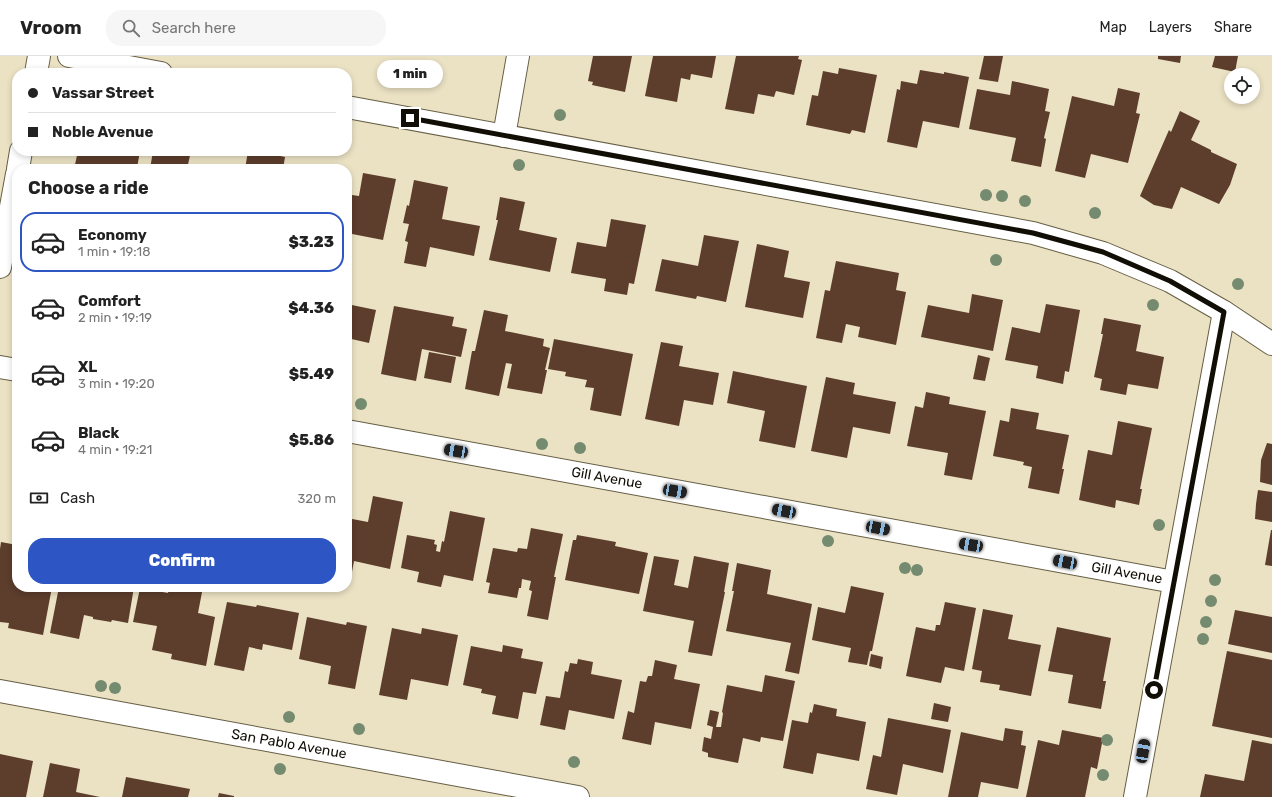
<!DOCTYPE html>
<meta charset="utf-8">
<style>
body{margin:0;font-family:Rubik,sans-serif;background:#f6f6f6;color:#222;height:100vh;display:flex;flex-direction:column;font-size:15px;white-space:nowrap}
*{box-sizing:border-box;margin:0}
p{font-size:13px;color:#767676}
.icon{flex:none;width:22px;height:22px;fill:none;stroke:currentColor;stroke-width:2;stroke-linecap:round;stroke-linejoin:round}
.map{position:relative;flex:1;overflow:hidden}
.side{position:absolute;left:12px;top:108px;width:340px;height:428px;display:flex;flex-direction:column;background:#fff;border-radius:16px;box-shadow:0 2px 6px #0003}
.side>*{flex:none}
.guide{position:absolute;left:12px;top:12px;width:340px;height:88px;border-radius:16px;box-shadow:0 2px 6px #0003;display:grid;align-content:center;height:88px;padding:0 16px;background:#fff}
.buttons{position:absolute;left:1224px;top:12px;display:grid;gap:8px}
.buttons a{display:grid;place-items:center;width:36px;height:36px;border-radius:50%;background:#fff;box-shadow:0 2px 6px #0003;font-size:20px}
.end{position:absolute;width:18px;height:18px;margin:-9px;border:5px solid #110e05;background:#fff;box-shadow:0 0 0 2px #fff}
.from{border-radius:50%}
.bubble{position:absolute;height:28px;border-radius:14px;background:#fff;box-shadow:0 2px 6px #0003;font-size:13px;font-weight:800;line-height:28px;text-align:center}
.car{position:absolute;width:12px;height:24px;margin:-12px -6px;border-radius:5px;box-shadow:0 0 3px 1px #0007;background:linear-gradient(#222 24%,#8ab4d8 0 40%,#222 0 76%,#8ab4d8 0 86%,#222 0)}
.guide b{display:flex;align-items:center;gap:14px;height:38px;font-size:15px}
.guide b+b{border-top:1px solid #e0e0e0}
.guide i{width:10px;height:10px;background:#222}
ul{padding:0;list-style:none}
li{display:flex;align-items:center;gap:12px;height:60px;margin:0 8px 6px;padding:0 8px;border:2px solid transparent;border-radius:16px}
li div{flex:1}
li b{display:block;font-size:15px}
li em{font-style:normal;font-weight:800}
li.selected{border-color:#2d55c4}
li>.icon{width:36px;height:36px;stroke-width:1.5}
h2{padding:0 16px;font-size:18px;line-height:48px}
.pay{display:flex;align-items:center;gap:10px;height:44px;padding:0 16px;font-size:15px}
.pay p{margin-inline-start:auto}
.button{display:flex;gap:8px;margin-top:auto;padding:8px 16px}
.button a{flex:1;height:46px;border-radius:16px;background:#2d55c4;color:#fff;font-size:16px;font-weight:800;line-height:46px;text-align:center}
header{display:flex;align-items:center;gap:24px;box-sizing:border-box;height:56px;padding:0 20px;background:#fff;border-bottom:1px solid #e0e0e0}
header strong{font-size:19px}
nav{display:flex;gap:22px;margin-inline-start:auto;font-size:14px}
.search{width:280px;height:36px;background:#f6f6f6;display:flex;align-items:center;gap:10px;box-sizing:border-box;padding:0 14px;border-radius:16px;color:#767676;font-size:15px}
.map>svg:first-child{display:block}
</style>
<header>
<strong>Vroom</strong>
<div class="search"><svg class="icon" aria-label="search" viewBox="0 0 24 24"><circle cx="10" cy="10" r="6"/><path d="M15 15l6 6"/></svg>Search here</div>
<nav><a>Map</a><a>Layers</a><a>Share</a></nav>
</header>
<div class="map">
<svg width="1272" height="741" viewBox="0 0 1272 741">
<rect width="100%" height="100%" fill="#ebe2c4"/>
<g fill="#5d3d2c">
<path d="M593 0H632L625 36 592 29 593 26 588 25Z"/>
<path d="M653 0H716L712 22 691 18 690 24 681 22 677 46 645 40Z"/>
<path d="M736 0H799L798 3 802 4 794 39 776 35 774 41 758 38 754 58 725 53Z"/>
<path d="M984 0H1003L998 26 979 23Z"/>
<path d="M1158 0H1181L1180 7 1158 3Z"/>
<path d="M1215 0H1238L1235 16 1212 11Z"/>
<path d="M839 12 877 19 865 77 852 74 850 78 806 69 812 39 818 40 823 15 838 18Z"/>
<path d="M920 14 944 18V16L969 21 959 72 923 65 917 92 887 86 897 33 900 34 901 25 917 28Z"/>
<path d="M1012 25 1049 33 1045 55 1050 56 1044 82 1046 83 1041 111 1011 105 1016 82 969 73 977 33 1010 39Z"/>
<path d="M1118 32 1140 37 1136 57 1140 58 1128 107 1091 98 1085 122 1055 115 1072 40 1114 50Z"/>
<path d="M1180 55 1200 65 1191 84 1211 94V96L1237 108 1230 129 1219 148 1181 131 1172 153 1154 149 1140 140 1169 74 1171 76Z"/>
<path d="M78 95 109 100 110 95H140L137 112H135L134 113H74Z"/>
<path d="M153 95H191L187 113H150Z"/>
<path d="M248 95H256L285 101 283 113H245Z"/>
<path d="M363 117 396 123 383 184 347 177V141L351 142 352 139 359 140Z"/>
<path d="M414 124 448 131 442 163 480 170 474 200 430 191 426 211 404 207 408 186 405 185 409 168 403 167 407 149 409 150Z"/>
<path d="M500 141 525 146 519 174 557 182 550 216 489 204 498 164H496Z"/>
<path d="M611 163 646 169 634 228 629 227 627 239 604 235 606 223 571 217 577 186 606 191Z"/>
<path d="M704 179 739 185 726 246 697 240 696 243 655 235 662 203 698 210Z"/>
<path d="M757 188 789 195 784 221 810 226 803 262 745 251Z"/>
<path d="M836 205 899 217 896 234 906 236 896 289 858 281 860 271 846 268 842 287 816 282 825 234 830 235Z"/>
<path d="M972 238 1003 244 993 295 921 281 928 249 969 257Z"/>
<path d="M347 248 376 254 369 287 347 282Z"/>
<path d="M1046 248 1080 254 1069 316 1065 315 1063 328 1036 322 1038 310 1005 304 1012 271 1040 277Z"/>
<path d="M394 250 454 261 452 270 467 273 461 301 422 293 416 325 381 318Z"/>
<path d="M484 254 508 259 505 275 544 283 543 290 550 292 545 314H547L542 338 507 332 512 308 506 307 499 340 465 333 472 295H475Z"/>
<path d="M1104 262 1141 269 1136 295 1164 301 1158 333 1128 328 1126 339 1100 334 1102 323 1094 321 1103 278H1101Z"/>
<path d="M554 283 633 298 621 360 590 354 594 332 585 331 587 324 565 320 566 316 548 313Z"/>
<path d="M661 286 683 290 679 310 719 317 713 349 684 344 679 370 645 363Z"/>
<path d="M429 296 456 301 451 327 424 322Z"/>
<path d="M978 299 990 302 985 325 973 323Z"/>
<path d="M733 315 807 330 795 392 759 385 765 355 727 347Z"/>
<path d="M826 321 855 327 853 338 896 346 890 378 853 371 847 402 811 395Z"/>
<path d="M926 336 950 341 949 348 986 355 972 424 944 419 948 397 907 390 915 350 923 352Z"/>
<path d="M1011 352 1039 357 1036 373 1069 379 1062 413H1064L1059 438 1028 432 1032 411 1023 409 1024 406 993 400 1000 364 1009 366Z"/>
<path d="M1118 365 1152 372 1140 433H1142L1139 449 1116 444 1115 452 1079 444 1088 394 1112 399Z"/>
<path d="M1267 387 1272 388V429L1260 426 1261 404Z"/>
<path d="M1258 434 1272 436V466L1255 463 1256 448Z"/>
<path d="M373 440 403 446 390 513 354 505 352 516 347 515V462L368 466Z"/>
<path d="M16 448H17V462L14 461Z"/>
<path d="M450 455 485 462 473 525 444 519 441 531 417 526 419 516 401 512 407 479 435 484 434 488 437 489 436 495 440 496 442 485 444 486Z"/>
<path d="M531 472 563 478 554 521H556L548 564 527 560 532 535 529 534 531 525 522 523 521 532H519L517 542 488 537 490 527 486 526 493 492 517 496 518 492 527 493Z"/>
<path d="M1271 474H1272V510L1265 509Z"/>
<path d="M577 479 616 486 615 490 648 497 639 538 565 524 573 484H576Z"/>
<path d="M1 486 17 489V531H52L43 579 8 572 9 567 0 566V493Z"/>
<path d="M654 500 679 504 674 529 688 532 694 500 729 507 724 536H725L712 600 688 596 694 565 643 555Z"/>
<path d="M737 507 771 514 767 538 812 548 799 618 785 615 791 587 726 575 734 535H732Z"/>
<path d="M851 530 884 537 872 595H870L867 609 848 606 851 592 812 584 818 551 845 557Z"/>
<path d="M59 531H134L128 567 112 564 111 566 93 563V561L84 559 79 583 50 577Z"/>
<path d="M169 531H203L198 557 215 561 206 610 171 603 172 598 152 594 157 570 133 566 140 532 168 537Z"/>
<path d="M227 546 256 551 257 549 299 557 292 594 263 588 262 594 249 591 244 615 214 609Z"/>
<path d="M945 546 976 552 964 615 945 611 941 627 906 620 916 571 935 575 936 569H940Z"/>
<path d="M983 553 1013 559 1008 583 1041 589 1031 640 999 634 1000 629 980 626 982 615 972 613Z"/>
<path d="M1235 554 1272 561V597L1228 588Z"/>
<path d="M307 561 346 569 347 566 367 570 355 633 328 628 331 610 299 603Z"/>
<path d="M1057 571 1111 582 1103 625H1106L1101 653 1068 647 1073 619 1048 615Z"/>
<path d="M392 572 421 578 422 572 458 579 448 630 411 623 407 644 379 639Z"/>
<path d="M503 589 523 593 521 602 543 606 536 638 523 636 518 663 492 658 496 640 481 637 482 633 463 629 471 590 502 596Z"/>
<path d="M1227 595 1272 604V682L1212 670Z"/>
<path d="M871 598 883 601 881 613 869 610Z"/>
<path d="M578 603 593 606 591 618 622 624 614 663 569 654 565 674 540 669 546 640 560 642 565 615 568 616 570 607 577 608Z"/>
<path d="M655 604 677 609 674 623 700 628 691 673 655 666 651 689 622 683 628 655 634 657 640 625 646 626 648 620H652Z"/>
<path d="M765 619 795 625 783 685 761 681 760 686 743 682 738 707 708 701V697L702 695 704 681 711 683 713 671 707 669 710 654 719 656 716 671H721L723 657 722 656 727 629 762 636Z"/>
<path d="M934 647 951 651 948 666 931 663Z"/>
<path d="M814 648 837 653 836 660 866 666 859 705 817 697 813 718 783 712 792 664 808 667 810 656 812 657Z"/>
<path d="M888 662 951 674 943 717 903 708 897 739 866 733 873 699 881 701Z"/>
<path d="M1005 672 1023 675 1021 689 1026 690 1018 733 981 726 978 741H948L961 676 1003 685Z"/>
<path d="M1062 674 1103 682 1097 713 1091 711 1085 741H1026L1038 684 1059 689Z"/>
<path d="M1252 684 1272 688V741H1200L1205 718 1244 725Z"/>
<path d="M0 698 33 705 26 741H0Z"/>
<path d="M50 707 80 713 76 736 100 741H43Z"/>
<path d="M126 721 190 733 188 741H122Z"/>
<path d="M219 737 234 740V741H218Z"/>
</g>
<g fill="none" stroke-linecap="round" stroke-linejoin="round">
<defs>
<g id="street">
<path d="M69 0 161 17"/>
<path d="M36 17 39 0"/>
<path d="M347 51 1033 177 1103 197 1170 225 1224 256 1272 288"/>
<path d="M504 80 518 0"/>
<path d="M18 113 21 95"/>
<path d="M0 211 17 118"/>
<path d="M0 311 17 314"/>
<path d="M347 375 1174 526"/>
<path d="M0 635 578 741"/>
<path d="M1135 741 1224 256"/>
</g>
</defs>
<use href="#street" stroke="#665e44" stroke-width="24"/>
<use href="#street" stroke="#fff" stroke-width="22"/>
</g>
<g fill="#748b70">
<circle cx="560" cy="59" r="6"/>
<circle cx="519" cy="109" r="6"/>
<circle cx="986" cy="139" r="6"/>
<circle cx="1002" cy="140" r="6"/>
<circle cx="1025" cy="145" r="6"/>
<circle cx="1095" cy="157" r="6"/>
<circle cx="996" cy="204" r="6"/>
<circle cx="1238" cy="228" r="6"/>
<circle cx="1153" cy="249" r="6"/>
<circle cx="361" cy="348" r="6"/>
<circle cx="542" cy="388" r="6"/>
<circle cx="580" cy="392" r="6"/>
<circle cx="1159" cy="469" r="6"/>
<circle cx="828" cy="485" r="6"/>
<circle cx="905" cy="512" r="6"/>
<circle cx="917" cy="514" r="6"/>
<circle cx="1215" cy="524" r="6"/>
<circle cx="1211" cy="545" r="6"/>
<circle cx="1206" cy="566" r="6"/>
<circle cx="1203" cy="583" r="6"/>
<circle cx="101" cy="630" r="6"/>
<circle cx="115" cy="632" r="6"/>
<circle cx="289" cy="661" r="6"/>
<circle cx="359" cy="673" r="6"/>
<circle cx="1107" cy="684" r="6"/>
<circle cx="574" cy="706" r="6"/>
<circle cx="280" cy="713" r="6"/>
<circle cx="1103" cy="719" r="6"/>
</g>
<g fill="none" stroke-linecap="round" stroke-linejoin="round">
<path stroke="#110e05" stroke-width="5" d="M410 62 1033 177 1103 196 1170 225 1224 256 1154 634"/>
</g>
<g text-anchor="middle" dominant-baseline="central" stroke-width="4" stroke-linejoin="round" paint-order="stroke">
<g font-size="14" fill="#110e05" stroke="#fff">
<text transform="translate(607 422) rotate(10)">Gill Avenue</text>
<text transform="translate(1127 517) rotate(10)">Gill Avenue</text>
<text transform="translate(289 688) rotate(10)">San Pablo Avenue</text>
</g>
</g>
</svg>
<div class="buttons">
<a><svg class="icon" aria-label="locate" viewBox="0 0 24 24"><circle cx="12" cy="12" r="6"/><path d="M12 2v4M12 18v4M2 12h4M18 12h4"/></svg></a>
</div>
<i class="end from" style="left:1154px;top:634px"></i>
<i class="end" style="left:410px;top:62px"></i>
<div class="bubble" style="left:377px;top:4px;width:66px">1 min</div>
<i class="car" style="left:456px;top:395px;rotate:280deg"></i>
<i class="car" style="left:675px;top:435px;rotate:100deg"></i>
<i class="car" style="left:784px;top:455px;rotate:281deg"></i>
<i class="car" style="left:878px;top:472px;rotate:101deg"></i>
<i class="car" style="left:971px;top:489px;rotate:280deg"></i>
<i class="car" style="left:1065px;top:506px;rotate:281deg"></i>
<i class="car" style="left:1143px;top:695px;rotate:10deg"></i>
<div class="guide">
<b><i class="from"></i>Vassar Street</b>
<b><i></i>Noble Avenue</b>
</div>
<section class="side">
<h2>Choose a ride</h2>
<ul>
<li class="selected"><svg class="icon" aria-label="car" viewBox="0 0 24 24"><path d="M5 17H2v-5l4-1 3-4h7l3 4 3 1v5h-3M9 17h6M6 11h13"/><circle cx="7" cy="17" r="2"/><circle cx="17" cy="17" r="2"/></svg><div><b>Economy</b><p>1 min · 19:18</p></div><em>$3.23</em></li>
<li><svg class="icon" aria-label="car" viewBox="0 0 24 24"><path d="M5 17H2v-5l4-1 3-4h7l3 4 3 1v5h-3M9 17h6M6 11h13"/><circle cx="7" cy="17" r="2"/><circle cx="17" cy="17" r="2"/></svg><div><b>Comfort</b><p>2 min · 19:19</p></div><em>$4.36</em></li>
<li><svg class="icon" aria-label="car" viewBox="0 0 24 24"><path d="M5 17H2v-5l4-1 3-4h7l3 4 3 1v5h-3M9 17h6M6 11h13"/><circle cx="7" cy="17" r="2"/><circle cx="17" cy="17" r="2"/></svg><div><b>XL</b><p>3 min · 19:20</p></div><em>$5.49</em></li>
<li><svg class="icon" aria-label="car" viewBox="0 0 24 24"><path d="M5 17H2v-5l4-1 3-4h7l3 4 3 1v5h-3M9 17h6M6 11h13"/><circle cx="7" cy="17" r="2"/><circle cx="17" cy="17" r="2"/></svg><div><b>Black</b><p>4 min · 19:21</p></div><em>$5.86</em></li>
</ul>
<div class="pay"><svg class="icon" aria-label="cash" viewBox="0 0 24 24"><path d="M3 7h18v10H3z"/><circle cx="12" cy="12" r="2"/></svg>Cash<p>320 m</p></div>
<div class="button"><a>Confirm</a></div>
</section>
</div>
